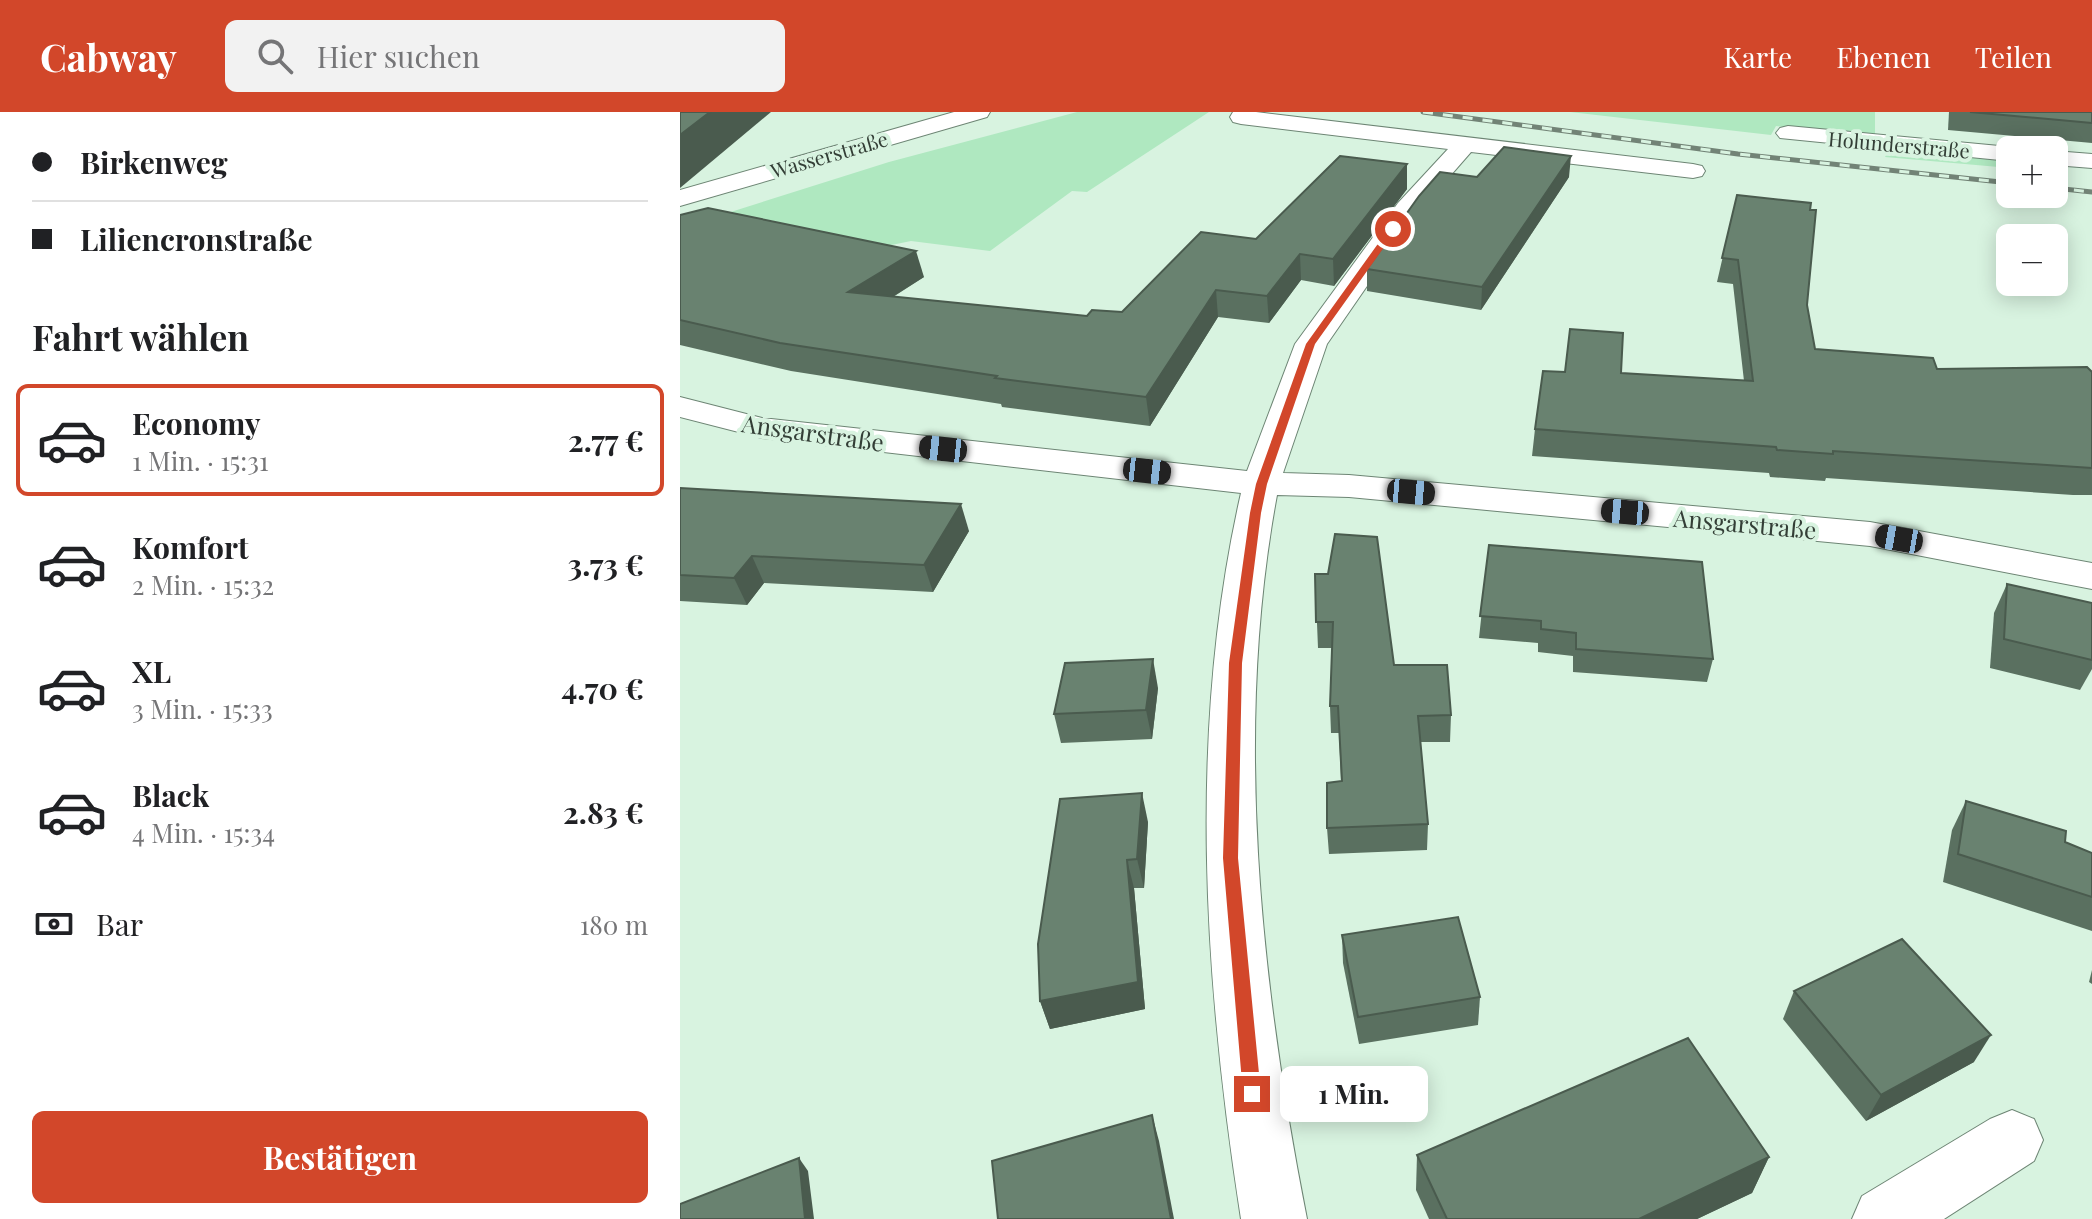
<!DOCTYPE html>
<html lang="de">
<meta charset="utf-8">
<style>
body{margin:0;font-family:"Playfair Display",serif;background:#f2f2f2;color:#202124;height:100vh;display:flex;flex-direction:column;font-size:30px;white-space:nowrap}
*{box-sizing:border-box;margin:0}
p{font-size:26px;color:#757577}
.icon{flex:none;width:44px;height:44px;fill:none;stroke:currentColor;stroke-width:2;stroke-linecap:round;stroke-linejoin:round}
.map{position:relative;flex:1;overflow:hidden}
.sheet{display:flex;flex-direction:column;background:#fff;width:680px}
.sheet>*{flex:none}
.banner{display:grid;align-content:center;height:176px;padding:0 32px;background:#fff}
.buttons{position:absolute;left:1316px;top:24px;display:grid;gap:16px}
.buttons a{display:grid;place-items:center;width:72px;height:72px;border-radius:12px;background:#fff;box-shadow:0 4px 20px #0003;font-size:40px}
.end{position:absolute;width:36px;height:36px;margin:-18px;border:10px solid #d2472a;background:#fff;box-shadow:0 0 0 4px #fff}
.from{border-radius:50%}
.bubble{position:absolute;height:56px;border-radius:12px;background:#fff;box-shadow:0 4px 20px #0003;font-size:26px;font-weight:700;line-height:56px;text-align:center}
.car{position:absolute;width:24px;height:48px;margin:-24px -12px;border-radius:10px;box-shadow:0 0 6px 2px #0007;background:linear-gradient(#222 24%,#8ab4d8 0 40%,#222 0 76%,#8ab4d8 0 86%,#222 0)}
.banner b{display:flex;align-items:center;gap:28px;height:76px;font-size:30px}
.banner b+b{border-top:2px solid #e0e0e0}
.banner i{width:20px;height:20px;background:#202124}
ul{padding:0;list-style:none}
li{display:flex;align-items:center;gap:24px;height:112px;margin:0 16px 12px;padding:0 16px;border:4px solid transparent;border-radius:12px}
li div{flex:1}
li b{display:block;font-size:30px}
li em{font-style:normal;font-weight:700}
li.active{border-color:#d2472a}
li>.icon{width:72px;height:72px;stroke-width:1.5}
h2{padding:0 32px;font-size:36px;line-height:96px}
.pay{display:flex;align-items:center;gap:20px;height:88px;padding:0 32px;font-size:30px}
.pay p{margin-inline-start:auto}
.button{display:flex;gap:16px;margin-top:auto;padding:16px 32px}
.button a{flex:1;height:92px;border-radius:12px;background:#d2472a;color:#fff;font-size:32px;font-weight:700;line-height:92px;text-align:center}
header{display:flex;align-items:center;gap:48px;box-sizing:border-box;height:112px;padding:0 40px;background:#d2472a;color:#fff}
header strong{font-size:38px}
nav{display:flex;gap:44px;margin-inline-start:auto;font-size:28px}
.search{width:560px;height:72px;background:#f2f2f2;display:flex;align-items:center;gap:20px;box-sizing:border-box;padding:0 28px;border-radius:12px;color:#757577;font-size:30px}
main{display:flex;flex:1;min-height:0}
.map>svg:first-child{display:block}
</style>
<header>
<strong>Cabway</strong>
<div class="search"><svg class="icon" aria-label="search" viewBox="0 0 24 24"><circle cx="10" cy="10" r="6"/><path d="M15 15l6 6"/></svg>Hier suchen</div>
<nav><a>Karte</a><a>Ebenen</a><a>Teilen</a></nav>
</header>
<main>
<section class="sheet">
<div class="banner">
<b><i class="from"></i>Birkenweg</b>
<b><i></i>Liliencronstraße</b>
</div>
<h2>Fahrt wählen</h2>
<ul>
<li class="active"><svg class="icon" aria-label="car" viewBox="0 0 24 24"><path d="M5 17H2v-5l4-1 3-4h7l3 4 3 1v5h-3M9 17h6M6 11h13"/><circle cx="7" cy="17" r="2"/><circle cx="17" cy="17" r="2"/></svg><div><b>Economy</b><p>1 Min. · 15:31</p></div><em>2.77 €</em></li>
<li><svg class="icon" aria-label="car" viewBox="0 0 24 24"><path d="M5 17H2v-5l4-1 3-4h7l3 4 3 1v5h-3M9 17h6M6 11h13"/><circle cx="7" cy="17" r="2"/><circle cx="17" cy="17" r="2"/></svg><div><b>Komfort</b><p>2 Min. · 15:32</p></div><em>3.73 €</em></li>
<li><svg class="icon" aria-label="car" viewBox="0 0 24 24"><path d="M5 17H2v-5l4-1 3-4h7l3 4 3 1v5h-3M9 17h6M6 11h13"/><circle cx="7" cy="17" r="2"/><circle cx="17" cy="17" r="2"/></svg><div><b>XL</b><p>3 Min. · 15:33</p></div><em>4.70 €</em></li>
<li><svg class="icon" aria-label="car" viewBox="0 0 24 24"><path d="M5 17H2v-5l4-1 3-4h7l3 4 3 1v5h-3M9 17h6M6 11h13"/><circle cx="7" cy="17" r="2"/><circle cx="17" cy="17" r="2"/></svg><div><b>Black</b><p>4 Min. · 15:34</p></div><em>2.83 €</em></li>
</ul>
<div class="pay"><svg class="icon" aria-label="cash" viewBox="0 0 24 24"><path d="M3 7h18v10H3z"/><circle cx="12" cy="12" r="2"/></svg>Bar<p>180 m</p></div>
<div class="button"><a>Bestätigen</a></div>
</section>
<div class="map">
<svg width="1412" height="1107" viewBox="0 0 1412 1107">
<rect width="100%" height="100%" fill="#d8f3e0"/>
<g fill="#afe8c0">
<path d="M397 0H529L407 80 392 79 310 139 231 129 0 176V116L209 50Z"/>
<path d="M890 0H1195V25L1096 14 1091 23Z"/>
<path d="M1210 37 1330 47V56L1205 45Z"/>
</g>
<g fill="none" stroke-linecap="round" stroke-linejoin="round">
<defs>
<g id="minor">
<path d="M274 0H310L307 5 0 94V78Z"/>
<path d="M553 0H576L1013 52 1022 54 1025 59 1022 64 1013 66 791 40 736 103 647 232 603 361 669 363 1190 410 1412 451V477L1190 434 669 385 597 383C553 619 581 874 627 1107H561C524 869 507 618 561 381L82 326 0 305V285L82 306 567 359 615 232 718 91 768 37 561 12 553 10 550 5Z"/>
<path d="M1108 14 1330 35 1339 38H1330V49L1100 26 1096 21 1100 16Z"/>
<path d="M1374 39 1412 42V56L1374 53Z"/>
<path d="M1332 998 1354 1007 1363 1028 1354 1049 1264 1107H1172L1182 1084 1310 1007Z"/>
</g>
</defs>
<use href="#minor" stroke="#6d8574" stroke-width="2"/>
<use href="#minor" fill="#fff" fill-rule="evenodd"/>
<defs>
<g id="rail">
<path d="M743 0 1058 42 1330 71"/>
<path d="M1374 76 1412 80"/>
</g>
</defs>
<use href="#rail" stroke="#728376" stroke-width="5"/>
<use href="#rail" stroke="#d8f3e0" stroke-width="3" stroke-dasharray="10" stroke-linecap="butt"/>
</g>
<g fill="#5a7060">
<path d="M1269 0H1412V31L1268 18Z"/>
<path d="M727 52V77L654 174 621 168 589 211 538 205 470 314 322 295 321 292 111 259 0 233V103L244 165 213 185 407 204 442 200 576 127Z"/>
<path d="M797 65H889L801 198 687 179V157Z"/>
<path d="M1057 83 1127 193 1135 237 1257 257 1412 260V383H1393L1146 366 1145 369 1090 365 1089 361 852 344 855 317 885 260 941 261 1064 269 1053 172 1037 170Z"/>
<path d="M0 376 289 419 253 480 84 471 67 493 0 489Z"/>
<path d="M809 433 1033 547 1027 570 893 560V544L858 540V531L799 526Z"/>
<path d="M635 462 714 553 771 603 770 630H740L748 712 747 738 649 742 647 716 661 669 659 621H651L650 594 652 536H638Z"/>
<path d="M1327 472 1412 491V557L1400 578 1310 556 1314 501Z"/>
<path d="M478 576 472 627 381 631 374 602Z"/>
<path d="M1286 689 1412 741V819L1263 770 1272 718Z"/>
<path d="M468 710 464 776H454L465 897 370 917 360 889Z"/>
<path d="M662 823 800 885 798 913 679 932 663 851Z"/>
<path d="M1412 858V872L1409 870Z"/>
<path d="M1114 879 1294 950 1186 1009 1103 907Z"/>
<path d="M737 1043 1089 1045 1072 1081 1017 1107H749L736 1078Z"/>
</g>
<g fill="#4a5b4e">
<path d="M30 0H91L0 76V23Z"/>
<path d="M891 44 889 65 801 198 802 175Z"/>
<path d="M727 52V77L654 174 653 147Z"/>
<path d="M236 139 244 165 177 207 168 180Z"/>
<path d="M620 142 621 168 589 211 587 184Z"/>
<path d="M536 178 538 205 470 314 466 285Z"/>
<path d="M281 392 289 419 253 480 244 453Z"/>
<path d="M72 444 84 471 67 493 54 466Z"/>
<path d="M473 547 478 576 472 627 466 598Z"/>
<path d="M462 681 468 710 464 776 457 747Z"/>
<path d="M447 748 454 776 465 897 370 917 360 889Z"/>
<path d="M1311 923 1294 950 1186 1009 1201 983Z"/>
<path d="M472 1003 479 1029 494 1107H491Z"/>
<path d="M1089 1045 1072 1081 1017 1107H959Z"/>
<path d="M119 1046 128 1059 134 1107H125Z"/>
</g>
<g fill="#698270" stroke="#4a5b4e" stroke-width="2">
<path d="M0 0H30L0 23Z"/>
<path d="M1290 0H1412V11Z"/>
<path d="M824 35 891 44 802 175 687 157 739 84 760 60 797 65Z"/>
<path d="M660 44 727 52 653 147 620 142 587 184 536 178 466 285 315 266 317 264 100 231 0 208V103L28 96 236 139 168 180 407 204 412 198 442 200 521 120 576 127Z"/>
<path d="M1057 83 1131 91 1130 98H1136L1127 193 1135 237 1253 246 1257 257 1407 255 1412 260V356L1153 339V342L1097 338 1096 335 855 317 863 259 885 260 890 217 943 221 941 261 1073 269 1058 148 1042 146Z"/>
<path d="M0 376 281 392 244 453 72 444 54 466 0 463Z"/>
<path d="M655 422 697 425 714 553H767L771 603 738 604 748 712 647 716V671L662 669 658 594H650L653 510H636L635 462H648Z"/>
<path d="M809 433 1022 450 1033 547 896 537V521L861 517V509L800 504Z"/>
<path d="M1327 472 1412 491V548L1324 527Z"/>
<path d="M473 547 466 598 374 602 385 551Z"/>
<path d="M462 681 457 747 447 748 458 870 360 889 358 832 380 687Z"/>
<path d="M1286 689 1386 719 1385 730 1412 741V785L1278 742Z"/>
<path d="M778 805 800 885 678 905 662 823Z"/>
<path d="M1222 827 1311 923 1201 983 1114 879Z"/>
<path d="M1008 926 1089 1045 959 1107H767L737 1043Z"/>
<path d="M472 1003 491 1107H318L312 1049Z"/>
<path d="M119 1046 125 1107H0V1092Z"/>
</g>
<path fill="#d2472a" d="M710 115 717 117 635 232 587 372 581 401 562 551 558 746 581 982 578 988 572 990 565 988 563 982 543 746 549 551 570 401 576 372 626 232Z"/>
<g text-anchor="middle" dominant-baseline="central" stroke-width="8" stroke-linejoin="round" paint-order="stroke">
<g font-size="20" fill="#333e36" stroke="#d8f3e0">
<text transform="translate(1219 32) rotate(5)">Holunderstraße</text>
<text transform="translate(149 42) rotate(-16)">Wasserstraße</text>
</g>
<g font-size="24" fill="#333e36" stroke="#d8f3e0">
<text transform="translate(133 320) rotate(8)">Ansgarstraße</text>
<text transform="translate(1065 411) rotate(5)">Ansgarstraße</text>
</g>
</g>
</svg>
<div class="buttons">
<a>+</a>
<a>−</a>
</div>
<i class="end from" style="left:713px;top:117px"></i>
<i class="end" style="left:572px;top:982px"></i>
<div class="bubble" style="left:600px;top:954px;width:148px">1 Min.</div>
<i class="car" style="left:263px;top:337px;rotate:276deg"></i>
<i class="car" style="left:467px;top:359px;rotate:96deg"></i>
<i class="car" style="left:731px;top:380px;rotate:95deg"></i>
<i class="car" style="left:945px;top:400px;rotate:275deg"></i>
<i class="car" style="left:1219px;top:427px;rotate:280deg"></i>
</div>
</main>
